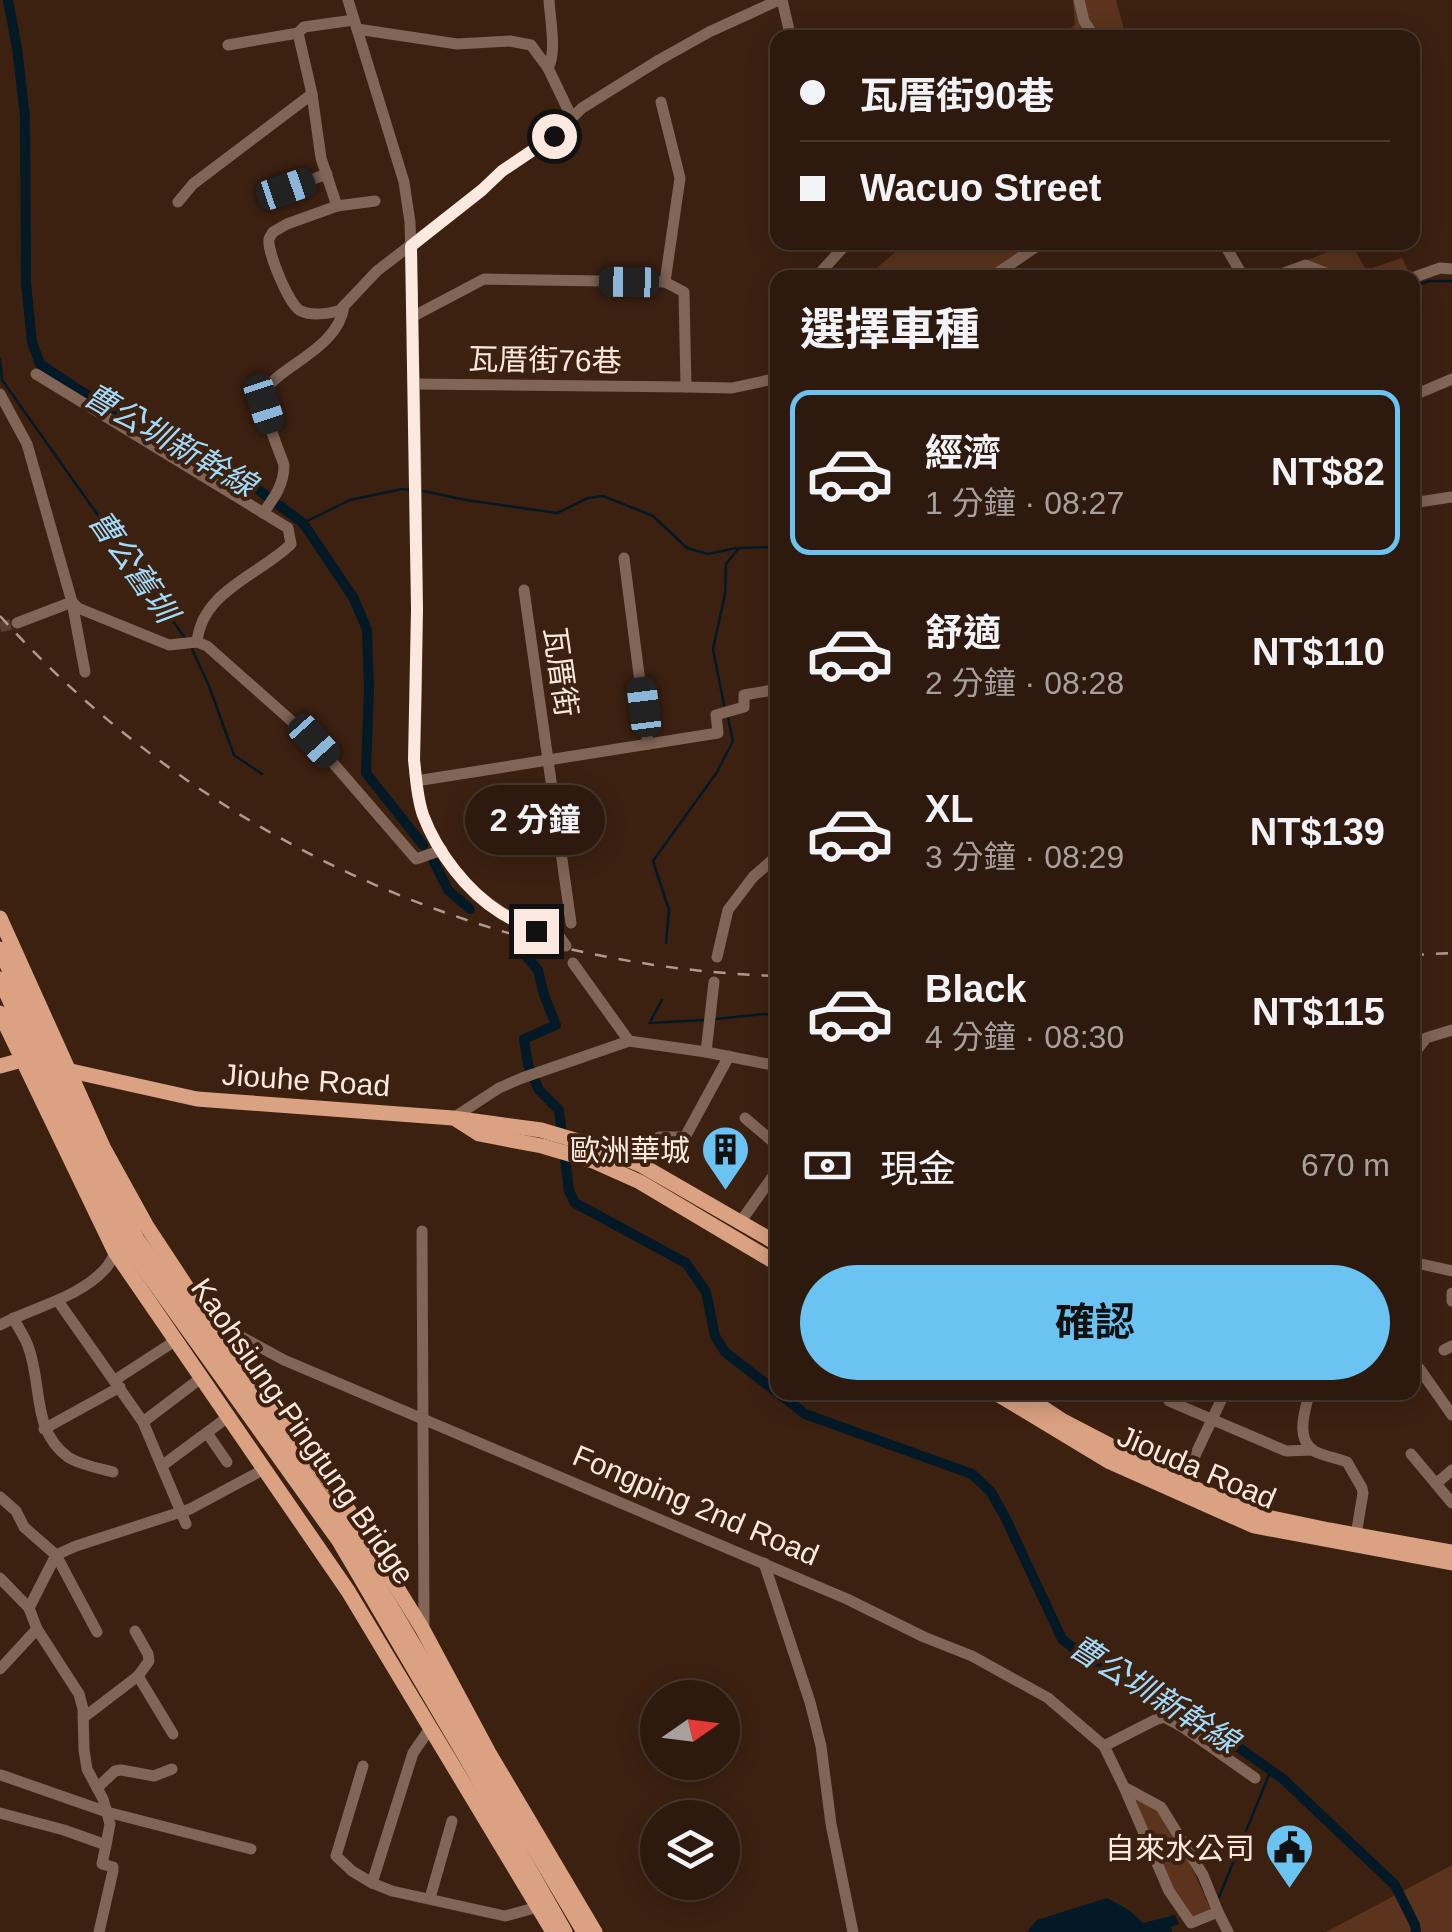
<!DOCTYPE html>
<html lang="zh-TW">
<meta charset="utf-8">
<style>
body{margin:0;font-family:Helvetica,"Noto Sans TC",sans-serif;background:#39261b;color:#f1f3f6;height:100vh;display:flex;flex-direction:column;font-size:38px;white-space:nowrap}
*{box-sizing:border-box;margin:0}
p{font-size:32px;color:#a7a09d}
.icon{flex:none;width:55px;height:55px;fill:none;stroke:currentColor;stroke-width:2;stroke-linecap:round;stroke-linejoin:round}
.map{position:relative;flex:1;overflow:hidden}
.details{position:absolute;left:770px;top:270px;width:650px;height:1130px;display:flex;flex-direction:column;background:#2d190d;border-radius:20px;box-shadow:0 5px 25px #0003,0 0 0 2px #48382e}
.details>*{flex:none}
.banner{position:absolute;left:770px;top:30px;width:650px;height:220px;border-radius:20px;box-shadow:0 5px 25px #0003,0 0 0 2px #48382e;display:grid;align-content:center;height:220px;padding:0 30px;background:#2d190d}
.needle{width:65px;rotate:76deg}
.tools{position:absolute;left:640px;top:1680px;display:grid;gap:20px}
.tools a{display:grid;place-items:center;width:100px;height:100px;border-radius:50%;background:#2d190d;box-shadow:0 5px 25px #0003,0 0 0 2px #48382e;font-size:50px}
.end{position:absolute;width:45px;height:45px;margin:-22px;border:12px solid #fbe8de;background:#111;box-shadow:0 0 0 5px #111}
.from{border-radius:50%}
.bubble{position:absolute;height:70px;border-radius:35px;background:#2d190d;box-shadow:0 5px 25px #0003,0 0 0 2px #48382e;font-size:32px;font-weight:700;line-height:70px;text-align:center}
.car{position:absolute;width:30px;height:60px;margin:-30px -15px;border-radius:12px;box-shadow:0 0 8px 2px #0007;background:linear-gradient(#222 24%,#8ab4d8 0 40%,#222 0 76%,#8ab4d8 0 86%,#222 0)}
.banner b{display:flex;align-items:center;gap:35px;height:95px;font-size:38px}
.banner b+b{border-top:2px solid #48382e}
.banner i{width:25px;height:25px;background:#f1f3f6}
ul{padding:0;list-style:none}
li{display:flex;align-items:center;gap:30px;height:165px;margin:0 20px 15px;padding:0 10px;border:5px solid transparent;border-radius:20px}
li div{flex:1}
li b{display:block;font-size:38px}
li em{font-style:normal;font-weight:700}
li.current{border-color:#6ac3f1}
li>.icon{width:90px;height:90px;stroke-width:1.5}
h2{padding:0 30px;font-size:45px;line-height:120px}
.pay{display:flex;align-items:center;gap:25px;height:110px;padding:0 30px;font-size:38px}
.pay p{margin-inline-start:auto}
.button{display:flex;gap:20px;margin-top:auto;padding:20px 30px}
.button a{flex:1;height:115px;border-radius:60px;background:#6ac3f1;color:#111;font-size:40px;font-weight:700;line-height:115px;text-align:center}
.map>svg:first-child{display:block}
</style>
<div class="map">
<svg width="1452" height="1932" viewBox="0 0 1452 1932">
<rect width="100%" height="100%" fill="#3c2111"/>
<g fill="#5c341d">
<path d="M1073 0H1116L1126 37 1050 38 1058 36 1075 25Z"/>
<path d="M898 243H1022L1025 251 998 273 982 277 865 278 899 249Z"/>
<path d="M1340 247H1353L1366 270 1402 258 1412 278 1308 277 1305 261Z"/>
<path d="M1135 1798 1162 1812 1183 1848 1211 1910 1199 1917 1192 1916 1171 1886Z"/>
<path d="M1452 1865V1932H1326Z"/>
</g>
<path fill="#031925" d="M1107 1898 1129 1910 1143 1923 1175 1915 1179 1924 1171 1927 1172 1932H1027L1037 1920Z"/>
<g fill="none" stroke-linecap="round" stroke-linejoin="round">
<g stroke="#031925" stroke-width="2.5">
<path d="M1412 287 1429 281H1452"/>
<path d="M0 358 2 380 185 638"/>
<path d="M423 491 466 500 557 513 588 498 603 496 653 516 687 548 708 554 736 548"/>
<path d="M303 523 350 500 402 489 410 490"/>
<path d="M192 649 209 686 234 755 262 774"/>
<path d="M724 705 713 649 725 594 726 564 739 548 768 547 778 551"/>
<path d="M666 943 669 910 653 861 717 772 733 741 728 718"/>
<path d="M716 1019 764 1014 778 1015"/>
<path d="M651 1020 662 1000"/>
<path d="M649 1023 703 1020"/>
<path d="M1219 1897 1271 1770"/>
</g>
<g stroke="#031925" stroke-width="10">
<path d="M8 0 17 48 25 116 26 283 32 342 40 364 79 390 260 491 303 523 353 597 367 629 369 689 366 773 423 845"/>
<path d="M433 860 448 890 470 909"/>
<path d="M524 954 538 970 544 995 556 1025 524 1039 528 1065 539 1090 559 1110 569 1191 575 1203 686 1263 706 1292 715 1336 725 1352 805 1414 972 1474 991 1492 1005 1517 1062 1639 1080 1653 1173 1701 1283 1779 1395 1885 1415 1925 1416 1932"/>
</g>
<path stroke="#593f30" stroke-width="11" stroke-dasharray="11 5.5" stroke-linecap="butt" d="M0 627 17 623"/>
<g stroke="#816557" stroke-width="11">
<path d="M348 0 404 182 410 222C414 351 417 481 417 610 417 643 417 676 416 709 415 744 411 782 423 815 445 875 498 922 559 936L566 946"/>
<path d="M782 0 791 38"/>
<path d="M1079 0 1084 21 1095 38"/>
<path d="M357 29 457 44 510 41 531 45 548 68 572 118"/>
<path d="M228 45 298 33"/>
<path d="M548 68C557 53 550 19 549 0"/>
<path d="M661 102 680 178 665 282"/>
<path d="M286 189 327 174"/>
<path d="M375 201 337 206 287 224 273 232C272 234 270 236 269 239 267 251 289 306 301 311 311 316 330 314 340 310L377 271 482 190 502 171 554 135 582 108 659 60 709 32 779 0"/>
<path d="M178 202 193 184 312 94"/>
<path d="M337 206 321 158 312 94 298 33 304 27 354 20"/>
<path d="M1223 242 1244 278"/>
<path d="M820 278V273L848 242"/>
<path d="M990 278 1043 242"/>
<path d="M1270 278 1306 265 1339 278"/>
<path d="M1412 278 1440 268 1452 269"/>
<path d="M412 317 484 279 665 282 684 292 686 387 413 384"/>
<path d="M36 374 288 528 291 544C258 576 202 591 197 642"/>
<path d="M686 387 732 388 778 378"/>
<path d="M0 394 27 444 72 602 78 608 169 645 197 642 207 646 314 741 416 859 442 850"/>
<path d="M1412 396 1452 379"/>
<path d="M1412 503 1452 497"/>
<path d="M263 513C274 498 284 485 284 465 279 450 262 412 264 397 266 370 338 353 344 306"/>
<path d="M624 558 648 744"/>
<path d="M524 590 571 923"/>
<path d="M778 609V669"/>
<path d="M17 623 72 602 85 672"/>
<path d="M416 781 718 733 716 715 744 707V695L778 689"/>
<path d="M717 957 728 910 753 877 778 855"/>
<path d="M573 963 629 1041"/>
<path d="M706 1052 714 982"/>
<path d="M1412 1056 1426 1038 1452 1030"/>
<path d="M453 1118 499 1088 522 1078 629 1041 706 1052 778 1066"/>
<path d="M745 1118 778 1146"/>
<path d="M659 1137H685L729 1056"/>
<path d="M741 1221 778 1169"/>
<path d="M422 1231 424 1624 422 1628"/>
<path d="M1412 1262 1452 1271"/>
<path d="M1452 1293V1301"/>
<path d="M58 1301 143 1422 186 1524"/>
<path d="M13 1318C18 1327 25 1337 28 1346 43 1385 31 1430 68 1457 80 1465 99 1468 113 1472"/>
<path d="M216 1323 284 1360 847 1599 924 1637 972 1656 1048 1698 1104 1746 1124 1787 1169 1891 1191 1923 1218 1912 1203 1875 1161 1807 1124 1787"/>
<path d="M0 1325C35 1306 78 1299 106 1268 111 1262 114 1254 119 1248"/>
<path d="M1444 1350 1452 1346"/>
<path d="M1412 1364 1419 1368 1452 1415"/>
<path d="M115 1380 175 1341"/>
<path d="M1309 1394C1305 1411 1295 1438 1314 1451 1323 1456 1337 1458 1347 1462L1362 1488 1363 1493 1356 1535"/>
<path d="M1169 1401 1286 1451 1313 1450"/>
<path d="M143 1422 201 1378"/>
<path d="M44 1429 120 1387"/>
<path d="M207 1433 227 1462"/>
<path d="M1411 1454 1452 1503"/>
<path d="M163 1465 228 1417"/>
<path d="M1182 1483 1225 1392"/>
<path d="M1436 1484 1452 1470"/>
<path d="M0 1497 16 1511 24 1527 56 1555 97 1632"/>
<path d="M764 1563 810 1702 821 1746 831 1824 853 1932"/>
<path d="M0 1578 29 1608 37 1629 79 1694 83 1709 84 1750 87 1769 103 1799 110 1824 106 1845 64 1830 0 1813"/>
<path d="M29 1608 56 1555 76 1546 190 1509 257 1473"/>
<path d="M0 1669 37 1629"/>
<path d="M138 1676 173 1734"/>
<path d="M83 1718 138 1676 149 1661 148 1654 135 1631"/>
<path d="M1104 1746 1155 1720 1164 1717 1184 1728 1255 1778"/>
<path d="M363 1766 336 1856 352 1871 372 1883 392 1891 505 1916 538 1907"/>
<path d="M1 1775 107 1812 251 1849"/>
<path d="M97 1788 115 1771 121 1770 154 1776 172 1769"/>
<path d="M372 1883 413 1753 431 1727"/>
<path d="M430 1898 452 1821"/>
<path d="M1218 1912 1228 1932"/>
<path d="M99 1932 113 1871V1867L102 1864 106 1845"/>
</g>
<g stroke="#daa182" stroke-width="15">
<path d="M0 918 104 1149 146 1225 190 1292 339 1495 386 1570 422 1628 489 1753 595 1932"/>
<path d="M0 1013 115 1252 348 1591 553 1932"/>
<path d="M0 1066 22 1060 30 1062"/>
<path d="M62 1069 197 1099 453 1118 541 1130 595 1146 641 1165 778 1244"/>
<path d="M457 1120 479 1134 542 1146 593 1161 640 1182 778 1264"/>
<path d="M994 1392 1110 1462 1254 1526 1452 1563"/>
<path d="M1019 1392 1063 1421 1182 1483 1257 1515 1329 1530 1452 1552"/>
</g>
<g stroke="#b0998d" stroke-width="2.5" stroke-dasharray="12 12" stroke-linecap="butt">
<path d="M0 616C197 835 484 967 778 976"/>
<path d="M1412 955 1452 953"/>
</g>
<g stroke="#daa182" stroke-width="15">
<path d="M0 949 87 1144 137 1239 348 1534 584 1932"/>
<path d="M0 979 75 1146 128 1246 339 1541 468 1761 565 1932"/>
</g>
</g>
<g fill="none" stroke-linecap="round" stroke-linejoin="round">
<path stroke="#fbe8de" stroke-width="12" d="M536 931C525 925 512 920 501 913 467 892 437 852 423 815 417 798 416 777 414 760L417 609 411 246 482 190 502 171 554 136"/>
</g>
<defs>
<symbol id="building-pin" viewBox="-11 -11 22 30"><path d="M0 17L-7.5 6A9.5 9.5 0 1 1 7.5 6Z" fill="#6ac3f1" stroke="#3c2111"/><path d="M-4-6H4V6H1V3H-1V6H-4ZM-2.5-4.3h1.7v1.8h-1.7ZM.8-4.3h1.7v1.8H.8ZM-2.5-1h1.7V.8h-1.7ZM.8-1h1.7V.8H.8Z" fill="#111"/></symbol>
<symbol id="civic-pin" viewBox="-11 -11 22 30"><path d="M0 17L-7.5 6A9.5 9.5 0 1 1 7.5 6Z" fill="#6ac3f1" stroke="#3c2111"/><path d="M-.6-6.5H3V-4.5H.6V-3L4-1V1h2V6H-6V1h2V-1L-.6-3ZM-1.2 2.5V6h2.4V2.5Z" fill="#111"/></symbol>
</defs>
<g fill-rule="evenodd">
<use href="#building-pin" x="698" y="1122" width="55" height="75"/>
<use href="#civic-pin" x="1262" y="1820" width="55" height="75"/>
</g>
<g text-anchor="middle" dominant-baseline="central" stroke-width="8" stroke-linejoin="round" paint-order="stroke">
<g font-size="30" fill="#fbe8de" stroke="#3c2111">
<text transform="translate(545 360) rotate(1)">瓦厝街76巷</text>
<text transform="translate(561 672) rotate(82)">瓦厝街</text>
<text transform="translate(306 1080) rotate(4)">Jiouhe Road</text>
<text transform="translate(303 1431) rotate(55)">Kaohsiung-Pingtung Bridge</text>
<text transform="translate(1197 1467) rotate(23)">Jiouda Road</text>
<text transform="translate(696 1505) rotate(23)">Fongping 2nd Road</text>
</g>
<g font-size="30" fill="#fbe8de" stroke="#3c2111" text-anchor="end">
<text x="690" y="1150">歐洲華城</text>
<text x="1255" y="1848">自來水公司</text>
</g>
<g font-size="32" font-style="italic" fill="#a1dbfb" stroke="#3c2111">
<text transform="translate(170 440) rotate(30)">曹公圳新幹線</text>
<text transform="translate(133 566) rotate(55)">曹公舊圳</text>
<text transform="translate(1154 1694) rotate(32)">曹公圳新幹線</text>
</g>
</g>
</svg>
<div class="tools">
<a><svg class="needle" viewBox="-14 -14 28 28"><path d="M0-13l5 13h-10z" fill="#e53935"/><path d="M0 13l5-13h-10z" fill="#a7a09d"/></svg></a>
<a><svg class="icon" aria-label="layers" viewBox="0 0 24 24"><path d="M12 4l9 5-9 5-9-5zM3 14l9 5 9-5"/></svg></a>
</div>
<i class="end from" style="left:554px;top:136px"></i>
<i class="end" style="left:536px;top:931px"></i>
<div class="bubble" style="left:465px;top:785px;width:140px">2 分鐘</div>
<i class="car" style="left:286px;top:189px;rotate:71deg"></i>
<i class="car" style="left:629px;top:282px;rotate:271deg"></i>
<i class="car" style="left:264px;top:404px;rotate:162deg"></i>
<i class="car" style="left:644px;top:707px;rotate:353deg"></i>
<i class="car" style="left:314px;top:741px;rotate:138deg"></i>
<div class="banner">
<b><i class="from"></i>瓦厝街90巷</b>
<b><i></i>Wacuo Street</b>
</div>
<section class="details">
<h2>選擇車種</h2>
<ul>
<li class="current"><svg class="icon" aria-label="car" viewBox="0 0 24 24"><path d="M5 17H2v-5l4-1 3-4h7l3 4 3 1v5h-3M9 17h6M6 11h13"/><circle cx="7" cy="17" r="2"/><circle cx="17" cy="17" r="2"/></svg><div><b>經濟</b><p>1 分鐘 · 08:27</p></div><em>NT$82</em></li>
<li><svg class="icon" aria-label="car" viewBox="0 0 24 24"><path d="M5 17H2v-5l4-1 3-4h7l3 4 3 1v5h-3M9 17h6M6 11h13"/><circle cx="7" cy="17" r="2"/><circle cx="17" cy="17" r="2"/></svg><div><b>舒適</b><p>2 分鐘 · 08:28</p></div><em>NT$110</em></li>
<li><svg class="icon" aria-label="car" viewBox="0 0 24 24"><path d="M5 17H2v-5l4-1 3-4h7l3 4 3 1v5h-3M9 17h6M6 11h13"/><circle cx="7" cy="17" r="2"/><circle cx="17" cy="17" r="2"/></svg><div><b>XL</b><p>3 分鐘 · 08:29</p></div><em>NT$139</em></li>
<li><svg class="icon" aria-label="car" viewBox="0 0 24 24"><path d="M5 17H2v-5l4-1 3-4h7l3 4 3 1v5h-3M9 17h6M6 11h13"/><circle cx="7" cy="17" r="2"/><circle cx="17" cy="17" r="2"/></svg><div><b>Black</b><p>4 分鐘 · 08:30</p></div><em>NT$115</em></li>
</ul>
<div class="pay"><svg class="icon" aria-label="cash" viewBox="0 0 24 24"><path d="M3 7h18v10H3z"/><circle cx="12" cy="12" r="2"/></svg>現金<p>670 m</p></div>
<div class="button"><a>確認</a></div>
</section>
</div>
